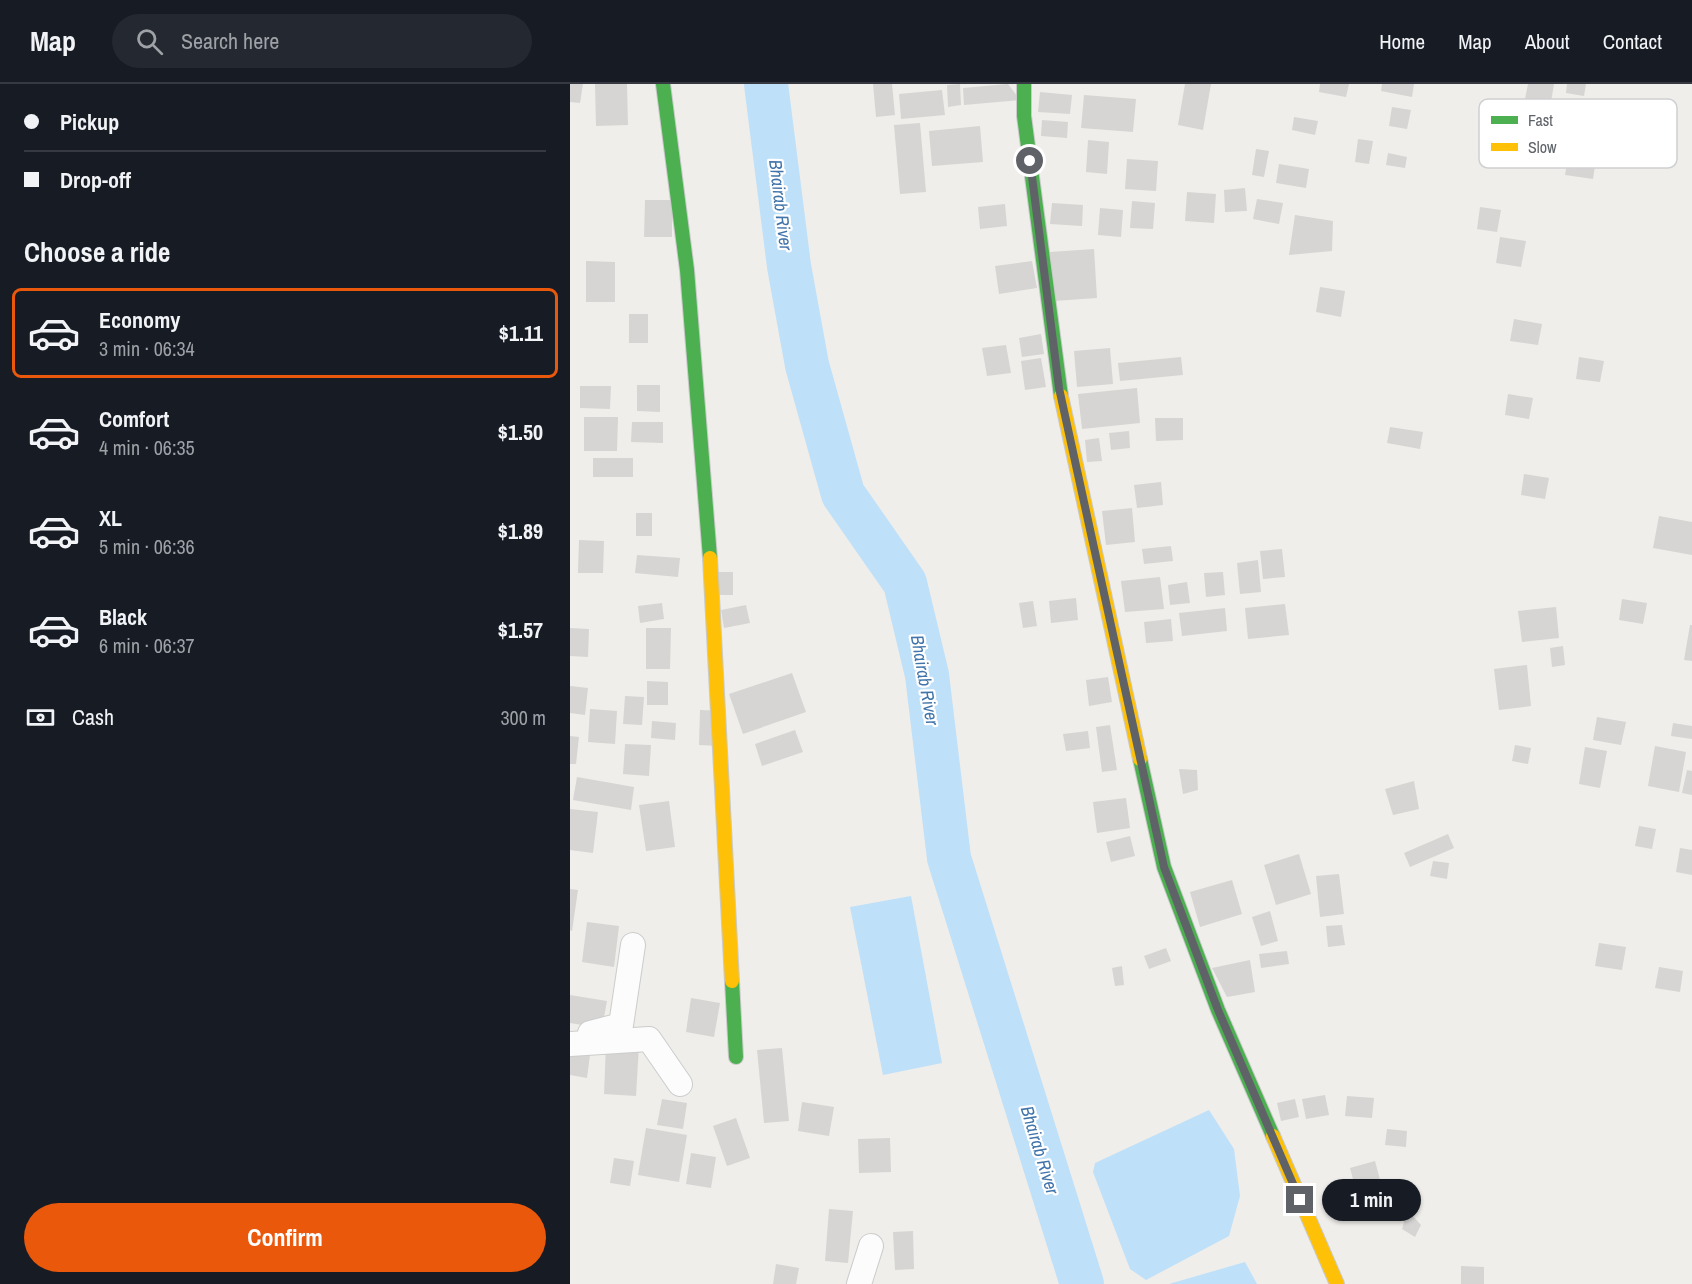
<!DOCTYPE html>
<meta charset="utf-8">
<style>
body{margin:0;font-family:"Archivo Narrow",sans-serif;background:#242831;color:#f1f3f6;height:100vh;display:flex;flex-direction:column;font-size:22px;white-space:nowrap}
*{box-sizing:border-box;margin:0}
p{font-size:20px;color:#9ea1a6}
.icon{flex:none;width:33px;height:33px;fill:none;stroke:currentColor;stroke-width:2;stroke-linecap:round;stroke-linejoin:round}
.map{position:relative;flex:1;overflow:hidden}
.drawer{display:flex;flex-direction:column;background:#171b24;width:570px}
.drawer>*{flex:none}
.hud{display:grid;align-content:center;height:132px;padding:0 24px;background:#171b24}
.end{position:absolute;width:27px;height:27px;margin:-14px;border:8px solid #5f6368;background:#fff;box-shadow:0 0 0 3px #fff}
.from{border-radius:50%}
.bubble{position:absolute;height:42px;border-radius:21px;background:#171b24;box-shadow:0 2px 4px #0004;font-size:20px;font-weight:800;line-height:42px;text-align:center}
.hud b{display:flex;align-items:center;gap:21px;height:57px;font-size:22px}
.hud b+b{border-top:2px solid #363941}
.hud i{width:15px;height:15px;background:#f1f3f6}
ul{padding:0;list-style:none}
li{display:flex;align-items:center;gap:18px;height:90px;margin:0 12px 9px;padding:0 12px;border:3px solid transparent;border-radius:9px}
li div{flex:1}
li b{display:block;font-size:22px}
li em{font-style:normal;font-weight:800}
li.active{border-color:#ea580c}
li>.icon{width:54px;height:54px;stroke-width:1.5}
h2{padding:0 24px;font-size:27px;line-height:72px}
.pay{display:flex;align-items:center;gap:15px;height:66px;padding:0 24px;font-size:22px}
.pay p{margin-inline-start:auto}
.action{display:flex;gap:12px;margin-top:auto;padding:12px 24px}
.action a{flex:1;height:69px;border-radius:36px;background:#ea580c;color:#fff;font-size:24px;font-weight:800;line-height:69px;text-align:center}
header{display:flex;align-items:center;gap:36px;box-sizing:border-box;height:84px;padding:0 30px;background:#171b24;border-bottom:2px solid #363941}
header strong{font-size:28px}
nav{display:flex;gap:33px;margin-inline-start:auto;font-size:21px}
.search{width:420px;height:54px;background:#242831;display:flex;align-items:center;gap:15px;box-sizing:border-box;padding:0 21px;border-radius:33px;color:#9ea1a6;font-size:22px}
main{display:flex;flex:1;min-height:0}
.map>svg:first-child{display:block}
</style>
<header>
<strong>Map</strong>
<div class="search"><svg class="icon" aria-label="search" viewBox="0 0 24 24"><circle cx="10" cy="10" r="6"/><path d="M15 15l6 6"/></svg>Search here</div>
<nav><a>Home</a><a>Map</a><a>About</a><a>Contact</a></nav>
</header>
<main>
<section class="drawer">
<div class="hud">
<b><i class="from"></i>Pickup</b>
<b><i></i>Drop-off</b>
</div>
<h2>Choose a ride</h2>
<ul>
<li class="active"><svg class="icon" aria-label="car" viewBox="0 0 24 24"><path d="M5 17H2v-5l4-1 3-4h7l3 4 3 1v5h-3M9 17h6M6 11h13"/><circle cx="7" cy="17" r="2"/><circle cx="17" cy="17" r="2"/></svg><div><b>Economy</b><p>3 min · 06:34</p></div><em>$1.11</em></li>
<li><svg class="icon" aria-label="car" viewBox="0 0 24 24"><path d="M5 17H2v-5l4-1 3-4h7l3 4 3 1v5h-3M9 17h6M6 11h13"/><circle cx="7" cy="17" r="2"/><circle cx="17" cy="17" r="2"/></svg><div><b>Comfort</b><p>4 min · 06:35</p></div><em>$1.50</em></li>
<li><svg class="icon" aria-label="car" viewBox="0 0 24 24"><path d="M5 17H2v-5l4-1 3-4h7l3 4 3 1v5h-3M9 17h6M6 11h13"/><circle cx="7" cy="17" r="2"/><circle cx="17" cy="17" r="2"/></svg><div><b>XL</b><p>5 min · 06:36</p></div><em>$1.89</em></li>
<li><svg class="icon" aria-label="car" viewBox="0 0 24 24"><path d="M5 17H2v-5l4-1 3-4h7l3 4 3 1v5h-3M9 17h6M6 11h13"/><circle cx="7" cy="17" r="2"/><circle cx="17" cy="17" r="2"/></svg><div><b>Black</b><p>6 min · 06:37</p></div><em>$1.57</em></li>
</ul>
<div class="pay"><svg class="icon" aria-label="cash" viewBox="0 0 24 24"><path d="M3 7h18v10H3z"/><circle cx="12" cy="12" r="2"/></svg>Cash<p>300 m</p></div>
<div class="action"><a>Confirm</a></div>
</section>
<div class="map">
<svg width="1122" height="1200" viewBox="0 0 1122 1200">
<rect width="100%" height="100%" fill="#efeeea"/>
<g fill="#bfe0f9">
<path d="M341 812 372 979 313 991 280 823Z"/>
<path d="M639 1026 664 1065 670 1112 659 1152 576 1196 560 1185 523 1088 525 1079Z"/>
<path d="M675 1178 687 1200H599Z"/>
</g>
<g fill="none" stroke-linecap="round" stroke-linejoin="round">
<path stroke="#bfe0f9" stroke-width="44" d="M196 0 219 182 237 281 273 410 335 499 357 591 379 774 512 1200"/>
</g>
<g fill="#d6d5d3">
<path d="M0 0H13L10 19 0 18Z"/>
<path d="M25 0H57L58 41 26 42Z"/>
<path d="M303 0H322L325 31 306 33Z"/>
<path d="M390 0 391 21 378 23 377 1Z"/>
<path d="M438 0 450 16 394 21 393 4Z"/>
<path d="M615 0H641L633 46 608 41Z"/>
<path d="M750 0H779L776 13 749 8Z"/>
<path d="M812 0H844L842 13 811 7Z"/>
<path d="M958 0H984L980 24 954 20Z"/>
<path d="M997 0H1016L1014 12 996 9Z"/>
<path d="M372 6 375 31 331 35 329 10Z"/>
<path d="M470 8 502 11 500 30 468 28Z"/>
<path d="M514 11 566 15 563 48 511 44Z"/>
<path d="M822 23 841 26 837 45 819 42Z"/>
<path d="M724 33 748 37 745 51 722 46Z"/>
<path d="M472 36 498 38 497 54 471 52Z"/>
<path d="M350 39 356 108 330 110 324 41Z"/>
<path d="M410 42 413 78 362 82 359 47Z"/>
<path d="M788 55 803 57 799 80 785 78Z"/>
<path d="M518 56 539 58 537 90 516 88Z"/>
<path d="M1001 57 1028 62 1023 95 995 91Z"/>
<path d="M686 65 699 67 694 93 682 91Z"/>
<path d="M818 69 837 73 835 84 816 81Z"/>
<path d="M557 75 588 77 586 107 555 105Z"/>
<path d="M709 80 739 85 736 104 706 99Z"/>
<path d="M675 104 677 127 655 128 654 106Z"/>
<path d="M617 108 646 110 644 139 615 137Z"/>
<path d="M687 115 713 119 709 140 683 135Z"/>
<path d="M75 116H102V153H74Z"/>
<path d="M562 117 585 119 583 145 560 144Z"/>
<path d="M482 119 513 121 512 142 480 140Z"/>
<path d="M435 120 437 142 410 145 408 123Z"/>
<path d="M910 123 931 126 927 148 907 145Z"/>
<path d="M530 124 553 126 551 153 528 151Z"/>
<path d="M725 131 763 137 762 167 719 171Z"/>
<path d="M930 153 956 157 951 183 926 179Z"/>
<path d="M524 165 527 214 484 217 480 168Z"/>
<path d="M16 177 45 178V218H16Z"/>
<path d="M462 177 467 204 429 210 425 182Z"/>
<path d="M750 203 775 207 771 233 746 228Z"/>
<rect x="59" y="230" width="19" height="29"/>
<path d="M944 235 972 240 968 261 940 257Z"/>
<path d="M471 250 474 270 452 273 449 254Z"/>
<path d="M436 261 441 289 417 292 412 264Z"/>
<path d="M540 264 543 300 507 303 504 267Z"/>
<path d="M611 273 613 291 550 297 548 279Z"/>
<path d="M1009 273 1034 277 1030 298 1006 295Z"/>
<path d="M471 274 476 303 455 306 451 277Z"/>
<path d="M67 301H90V328L67 327Z"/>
<path d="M10 302H41L40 325 10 324Z"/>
<path d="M567 304 570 339 512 345 508 310Z"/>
<path d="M938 310 963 314 959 335 935 331Z"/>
<path d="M14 333H48L47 367H14Z"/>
<path d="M585 334H613V356L586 357Z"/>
<path d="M62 338H93V359L61 358Z"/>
<path d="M820 343 853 348 850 365 817 359Z"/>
<path d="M559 347 560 364 541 366 539 349Z"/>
<path d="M529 354 532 377 517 378 515 356Z"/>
<rect x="23" y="374" width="40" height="19"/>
<path d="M954 390 979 394 975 415 951 411Z"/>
<path d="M591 398 593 421 567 424 564 401Z"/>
<path d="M562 424 565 458 536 461 532 427Z"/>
<rect x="66" y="429" width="16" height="23"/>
<path d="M1089 432 1122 438V471L1083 464Z"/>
<path d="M9 456 34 457 33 489H8Z"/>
<path d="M601 462 603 477 574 480 572 465Z"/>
<path d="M712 465 715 493 693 495 690 467Z"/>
<path d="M67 471 110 474 108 493 65 489Z"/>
<path d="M688 476 691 508 670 510 667 479Z"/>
<rect x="144" y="488" width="19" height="23"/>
<path d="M653 488 655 511 636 513 634 489Z"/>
<path d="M590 493 594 525 555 528 551 497Z"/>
<path d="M617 498 620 519 600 521 598 501Z"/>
<path d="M506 514 508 536 481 539 479 517Z"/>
<path d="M1052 515 1077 519 1073 540 1049 536Z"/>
<path d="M463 517 467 542 453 544 449 519Z"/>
<path d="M92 519 94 535 70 539 68 522Z"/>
<path d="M715 520 719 551 678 555 675 524Z"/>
<path d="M176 521 180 539 154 544 151 526Z"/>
<path d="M986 523 989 554 952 558 948 527Z"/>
<path d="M655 524 657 547 612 552 609 529Z"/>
<path d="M601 535 603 557 576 559 574 538Z"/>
<path d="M1120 541H1122V577L1114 576Z"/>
<path d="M0 544 19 545 18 573 0 572Z"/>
<path d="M76 544H101L100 585H76Z"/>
<path d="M993 562 995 581 982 583 980 564Z"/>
<path d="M957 581 961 622 929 626 924 585Z"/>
<path d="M222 589 236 628 173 650 159 610Z"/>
<path d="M538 593 542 618 519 622 516 596Z"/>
<path d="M77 597 98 598V621H77Z"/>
<path d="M0 602 18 604 15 631 0 629Z"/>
<path d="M55 612 74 613 72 641 53 640Z"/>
<path d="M20 625 47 627 45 660 18 658Z"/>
<path d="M130 626 152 627 150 662 129 661Z"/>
<path d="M1027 633 1056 638 1051 661 1023 656Z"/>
<path d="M82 637 106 639 105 656 81 654Z"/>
<path d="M1103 639 1122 642V655L1101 652Z"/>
<path d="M540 641 547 686 532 688 526 643Z"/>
<path d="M225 646 233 668 192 682 185 660Z"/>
<path d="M518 647 520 664 496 667 493 650Z"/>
<path d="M0 652 9 653 6 680H0Z"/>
<path d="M55 660 81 661 79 692 53 690Z"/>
<path d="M945 661 961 664 958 680 942 677Z"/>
<path d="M1085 662 1116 668 1109 708 1078 702Z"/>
<path d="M1015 663 1037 667 1030 704 1009 700Z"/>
<path d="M609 685 627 686 628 706 613 710Z"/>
<path d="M1117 686 1122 687V711L1112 709Z"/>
<path d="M7 693 64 703 61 726 3 716Z"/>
<path d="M844 697 849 725 823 731 815 705Z"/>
<path d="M556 714 560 744 527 749 523 718Z"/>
<path d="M99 717 105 763 76 767 69 721Z"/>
<path d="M0 725 28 728 23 769 0 766Z"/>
<path d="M1069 742 1086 745 1082 765 1065 762Z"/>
<path d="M878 750 884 764 840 783 834 769Z"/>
<path d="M560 752 565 772 541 778 536 758Z"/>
<path d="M1110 764 1122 766V791L1106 788Z"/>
<path d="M729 770 741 810 706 821 694 781Z"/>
<path d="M863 777 879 779 877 795 860 792Z"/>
<path d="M769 790 774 830 750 833 746 792Z"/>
<path d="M662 796 672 830 630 843 620 808Z"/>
<path d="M0 805 8 806 2 847 0 846Z"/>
<path d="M700 827 708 857 691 862 682 833Z"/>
<path d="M17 838 49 842 44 883 12 878Z"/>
<path d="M772 841 775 861 758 863 756 842Z"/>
<path d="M1029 859 1056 863 1052 886 1025 882Z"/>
<path d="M596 864 601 877 579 885 574 872Z"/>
<path d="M717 867 719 880 691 884 689 870Z"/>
<path d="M680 876 685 908 657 913 642 884Z"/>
<path d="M552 882 554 901 545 902 542 884Z"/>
<path d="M1089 883 1113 887 1110 908 1085 904Z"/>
<path d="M0 911 37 917 32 944 0 939Z"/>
<path d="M121 914 150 919 144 953 116 948Z"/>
<path d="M36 960 69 961 66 1012 34 1010Z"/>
<path d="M212 964 219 1037 194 1039 187 966Z"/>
<path d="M0 968 20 971 17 994 0 991Z"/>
<path d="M755 1011 759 1031 736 1035 732 1015Z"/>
<path d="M777 1012 804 1014 802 1034 775 1032Z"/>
<path d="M92 1015 117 1019 113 1045 87 1041Z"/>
<path d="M725 1015 729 1033 711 1037 707 1019Z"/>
<path d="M232 1018 264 1023 259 1052 228 1047Z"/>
<path d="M166 1034 180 1074 157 1082 143 1042Z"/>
<path d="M76 1044 117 1051 109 1098 68 1091Z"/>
<path d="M817 1045 837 1047 836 1063 815 1061Z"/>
<path d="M320 1054 321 1088 289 1089 288 1055Z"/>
<path d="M121 1069 146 1073 141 1104 116 1100Z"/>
<path d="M44 1074 64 1077 60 1102 40 1099Z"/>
<path d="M805 1077 813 1107 788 1114 780 1084Z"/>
<path d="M259 1125 283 1127 278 1179 255 1177Z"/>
<path d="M836 1131H842L851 1141 845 1153 832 1145Z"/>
<path d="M343 1147 344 1185 325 1186 323 1148Z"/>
<path d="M206 1180 229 1184 226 1200H203Z"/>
<path d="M891 1182 914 1183V1200H891Z"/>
</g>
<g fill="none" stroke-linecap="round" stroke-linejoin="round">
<defs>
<g id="street">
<path d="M20 949 51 941 63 861"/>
<path d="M0 960 79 955 110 1000"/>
<path d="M289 1200 301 1162"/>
</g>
<g id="fast">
<path d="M93 0 117 186 140 474"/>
<path d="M454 0V32L491 312"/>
<path d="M570 675 594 783 648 926 703 1052"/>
<path d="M162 897 166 973"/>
</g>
<g id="slow">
<path d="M491 312 570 675"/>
<path d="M140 474 162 897"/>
<path d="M703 1052 767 1200"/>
</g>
</defs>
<use href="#street" stroke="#cbcccc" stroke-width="26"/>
<use href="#fast" stroke="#cacacb" stroke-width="16"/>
<use href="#slow" stroke="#cacacb" stroke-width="16"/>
<use href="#street" stroke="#fdfcfc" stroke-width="24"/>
<use href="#fast" stroke="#4caf50" stroke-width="14"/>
<use href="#slow" stroke="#ffc107" stroke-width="14"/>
</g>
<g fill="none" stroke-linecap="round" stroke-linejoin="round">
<path stroke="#5f6368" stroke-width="8" d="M460 77 489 304 594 783 648 926 730 1116"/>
</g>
<g text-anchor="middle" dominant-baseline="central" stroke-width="4.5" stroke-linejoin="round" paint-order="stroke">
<g font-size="18" font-style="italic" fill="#4174aa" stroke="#fff">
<text transform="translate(211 121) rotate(83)">Bhairab River</text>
<text transform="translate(355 596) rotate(80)">Bhairab River</text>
<text transform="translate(470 1066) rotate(73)">Bhairab River</text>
</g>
</g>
<rect x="909" y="15" width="198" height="69" rx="9" fill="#fff" stroke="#cfd0d2" stroke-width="1.5"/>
<rect x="921" y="32" width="27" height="8" fill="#4caf50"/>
<rect x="921" y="59" width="27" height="8" fill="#ffc107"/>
<g font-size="16" fill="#5f6368">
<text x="958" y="42">Fast</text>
<text x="958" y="69">Slow</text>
</g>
</svg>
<i class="end from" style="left:460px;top:77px"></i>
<i class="end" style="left:730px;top:1116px"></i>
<div class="bubble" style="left:752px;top:1095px;width:99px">1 min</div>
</div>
</main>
